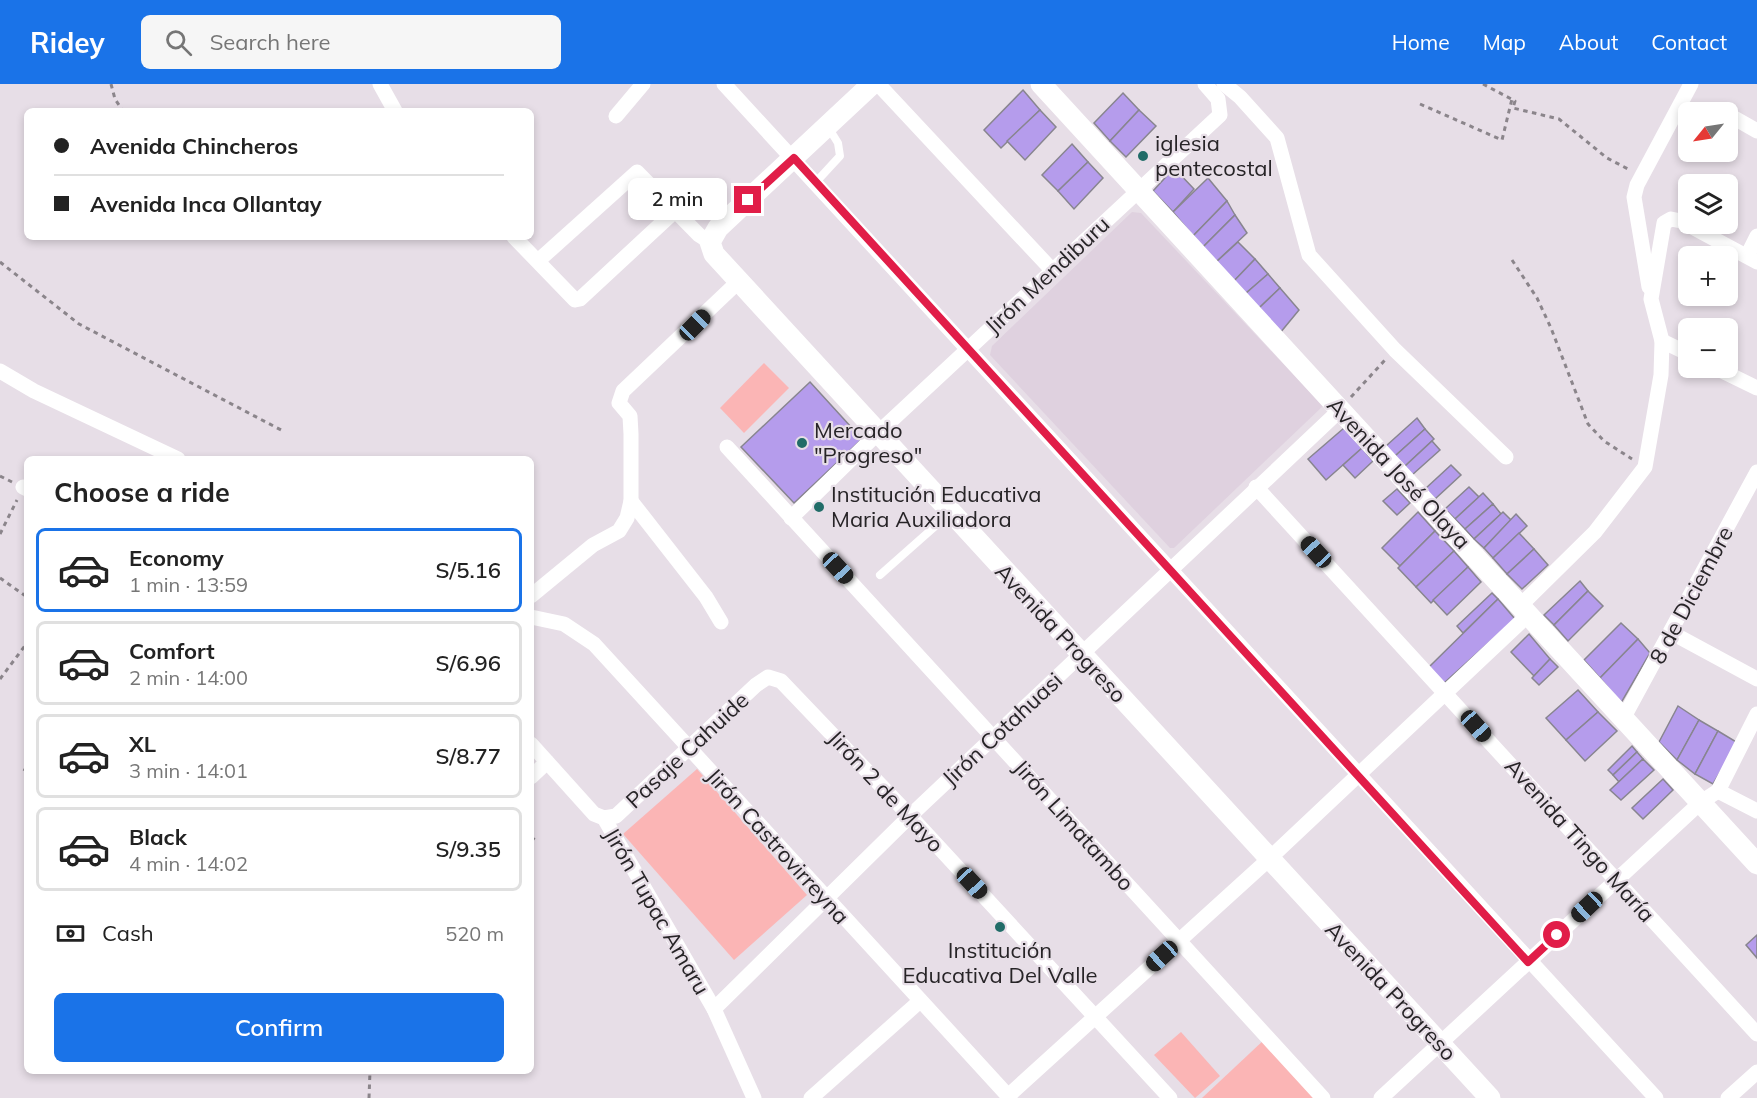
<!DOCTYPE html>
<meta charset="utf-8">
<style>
body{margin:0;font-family:Mulish,sans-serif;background:#f6f6f6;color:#222;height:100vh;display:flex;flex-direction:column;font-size:22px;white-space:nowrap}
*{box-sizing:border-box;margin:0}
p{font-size:20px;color:#767676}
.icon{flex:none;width:33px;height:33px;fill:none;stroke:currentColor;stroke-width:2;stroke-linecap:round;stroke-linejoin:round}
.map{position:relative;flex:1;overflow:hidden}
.drawer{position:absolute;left:24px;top:372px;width:510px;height:618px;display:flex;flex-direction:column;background:#fff;border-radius:9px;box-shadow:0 3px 9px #0003}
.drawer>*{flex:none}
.hud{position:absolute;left:24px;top:24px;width:510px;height:132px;border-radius:9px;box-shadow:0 3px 9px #0003;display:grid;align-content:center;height:132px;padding:0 30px;background:#fff}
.needle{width:39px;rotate:240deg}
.controls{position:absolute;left:1678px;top:18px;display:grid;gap:12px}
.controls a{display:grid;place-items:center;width:60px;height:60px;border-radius:9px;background:#fff;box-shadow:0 3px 9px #0003;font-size:30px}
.end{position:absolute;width:27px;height:27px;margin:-14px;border:8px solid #e11d48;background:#fff;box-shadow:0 0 0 3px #fff}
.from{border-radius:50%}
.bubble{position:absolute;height:42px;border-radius:9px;background:#fff;box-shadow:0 3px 9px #0003;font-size:20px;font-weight:600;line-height:42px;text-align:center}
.car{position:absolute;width:18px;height:36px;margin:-18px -9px;border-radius:8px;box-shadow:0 0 4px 2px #0007;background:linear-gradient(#222 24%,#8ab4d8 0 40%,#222 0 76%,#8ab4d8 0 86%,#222 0)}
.hud b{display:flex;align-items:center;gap:21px;height:57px;font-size:22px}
.hud b+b{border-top:2px solid #e0e0e0}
.hud i{width:15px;height:15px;background:#222}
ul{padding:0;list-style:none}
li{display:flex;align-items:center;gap:18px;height:84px;margin:0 12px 9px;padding:0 18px;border:3px solid #e0e0e0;border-radius:9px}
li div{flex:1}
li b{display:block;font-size:22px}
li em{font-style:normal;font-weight:600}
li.current{border-color:#1a73e8}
li>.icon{width:54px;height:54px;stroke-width:1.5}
h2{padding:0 30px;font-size:27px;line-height:72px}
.pay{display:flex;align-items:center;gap:15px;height:66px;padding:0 30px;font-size:22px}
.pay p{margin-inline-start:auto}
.action{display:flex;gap:12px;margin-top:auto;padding:12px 30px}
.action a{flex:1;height:69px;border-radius:9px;background:#1a73e8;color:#fff;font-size:24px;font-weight:600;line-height:69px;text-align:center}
header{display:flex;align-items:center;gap:36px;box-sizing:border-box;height:84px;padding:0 30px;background:#1a73e8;color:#fff}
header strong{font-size:28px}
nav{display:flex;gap:33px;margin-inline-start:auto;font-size:21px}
.search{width:420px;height:54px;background:#f6f6f6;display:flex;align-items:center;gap:15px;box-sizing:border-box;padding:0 21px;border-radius:9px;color:#767676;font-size:22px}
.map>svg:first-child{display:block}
</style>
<header>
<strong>Ridey</strong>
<div class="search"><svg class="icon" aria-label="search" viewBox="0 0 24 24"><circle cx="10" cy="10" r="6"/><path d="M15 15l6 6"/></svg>Search here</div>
<nav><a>Home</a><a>Map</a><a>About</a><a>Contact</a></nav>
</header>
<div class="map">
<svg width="1757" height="1014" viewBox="0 0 1757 1014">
<rect width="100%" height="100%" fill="#e7dee7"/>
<path fill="#dfd1df" d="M1132 128 1141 129 1323 322 1174 464H1170L990 271 992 262Z"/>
<g fill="#fbb5b5">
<path d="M764 279 789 304 744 349 720 324Z"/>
<path d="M697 685 807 811 734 876 623 750Z"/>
<path d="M1181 948 1220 992 1195 1014 1154 971Z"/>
<path d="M1266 954 1321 1014H1202Z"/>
</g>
<g fill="#b59cec" stroke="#88858f" stroke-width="1.5">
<path d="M1023 6 1040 26 1001 64 984 46Z"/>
<path d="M1123 9 1139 26 1110 57 1094 39Z"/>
<path d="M1040 26 1056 43 1025 76 1007 57Z"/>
<path d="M1139 26 1156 42 1126 73 1110 57Z"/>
<path d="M1072 60 1088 78 1058 107 1042 91Z"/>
<path d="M1088 78 1103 94 1074 125 1058 107Z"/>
<path d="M1174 84 1194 105 1173 128 1153 107Z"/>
<path d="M1208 94 1227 117 1193 152 1173 128Z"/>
<path d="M1227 117 1235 131 1202 164 1193 152Z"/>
<path d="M1235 131 1247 149 1215 179 1202 164Z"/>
<path d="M1238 158 1255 175 1233 198 1215 179Z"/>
<path d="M1255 175 1268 190 1245 210 1233 198Z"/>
<path d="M1268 190 1280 204 1259 224 1245 210Z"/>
<path d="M1280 204 1299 226 1280 249 1259 224Z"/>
<path d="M810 298 862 355 794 419 741 363Z"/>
<path d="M1417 334 1425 345 1395 372 1386 362Z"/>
<path d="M1344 344 1362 364 1326 396 1308 375Z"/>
<path d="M1425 345 1434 355 1404 383 1395 372Z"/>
<path d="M1432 357 1440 366 1412 391 1404 383Z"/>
<path d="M1362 364 1373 377 1355 394 1343 381Z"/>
<path d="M1451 381 1461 391 1435 415 1425 405Z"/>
<path d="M1469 403 1479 413 1455 435 1445 425Z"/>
<path d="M1397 405 1410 419 1397 431 1383 417Z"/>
<path d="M1483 409 1493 420 1465 445 1455 435Z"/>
<path d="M1493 420 1501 430 1474 455 1465 445Z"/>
<path d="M1418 428 1435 447 1400 482 1382 464Z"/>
<path d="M1503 428 1511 436 1484 464 1474 455Z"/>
<path d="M1516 430 1527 442 1493 474 1484 464Z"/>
<path d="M1435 447 1454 467 1416 503 1398 484Z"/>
<path d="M1519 449 1534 465 1507 490 1493 474Z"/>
<path d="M1534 465 1548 481 1522 505 1507 490Z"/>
<path d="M1454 467 1468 483 1431 519 1416 503Z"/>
<path d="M1468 483 1481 498 1447 531 1433 516Z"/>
<path d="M1580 497 1588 507 1554 541 1544 531Z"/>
<path d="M1588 507 1603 522 1568 557 1554 541Z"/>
<path d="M1492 509 1498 515 1463 549 1457 542Z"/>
<path d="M1498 515 1515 535 1444 599 1428 584Z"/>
<path d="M1621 539 1638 555 1600 594 1584 576Z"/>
<path d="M1529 550 1550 575 1534 592 1511 568Z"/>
<path d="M1638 555 1650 569 1621 619 1600 594Z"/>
<path d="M1550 575 1558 583 1539 601 1532 594Z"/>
<path d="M1578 606 1598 628 1566 656 1546 634Z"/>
<path d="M1678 622 1699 636 1677 676 1659 658Z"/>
<path d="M1598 628 1617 647 1585 677 1566 656Z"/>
<path d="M1699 636 1718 647 1695 690 1677 676Z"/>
<path d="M1718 647 1738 659 1713 700 1695 690Z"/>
<path d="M1632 662 1637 668 1613 691 1608 686Z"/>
<path d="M1637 668 1643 675 1619 698 1613 691Z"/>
<path d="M1643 675 1654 686 1621 716 1610 706Z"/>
<path d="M1663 695 1673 706 1643 735 1632 724Z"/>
<path d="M1757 851V874L1746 861Z"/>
</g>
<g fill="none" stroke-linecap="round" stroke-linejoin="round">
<g stroke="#8b858b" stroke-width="3" stroke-dasharray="4.5 4.5" stroke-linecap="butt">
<path d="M111 0 115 15 123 27"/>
<path d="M1483 0 1515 17 1513 24 1559 35 1607 74 1630 86"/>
<path d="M1420 20 1502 56 1512 15"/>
<path d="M1512 176 1537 214 1551 244 1588 340 1604 357 1632 375"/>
<path d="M0 178 79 240 283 347"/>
<path d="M1351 313 1385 276"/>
<path d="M0 392 12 398"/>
<path d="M0 450 17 416"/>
<path d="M0 494 27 513"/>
<path d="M0 595 27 559"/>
<path d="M24 687 27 682"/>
<path d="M531 753 538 758"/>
<path d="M369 1014 370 987"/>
</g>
<g stroke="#fff" stroke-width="8">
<path d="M816 98 840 72 838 59 828 43"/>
<path d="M880 491 949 430"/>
</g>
<g stroke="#fff" stroke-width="15">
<path d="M380 0 395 27"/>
<path d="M724 0 1656 1014"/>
<path d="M878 0 1052 186"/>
<path d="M1224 0 1240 13 1277 54 1309 171 1395 266 1506 373"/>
<path d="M1729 31 1757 47"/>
<path d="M616 32 643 0"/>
<path d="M514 153 575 216 580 215 676 126"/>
<path d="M1747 172 1757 152"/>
<path d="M539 176 637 88 699 151 710 158"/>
<path d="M1649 203 1634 113 1637 101 1691 0"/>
<path d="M1662 257 1689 270"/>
<path d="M1716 284 1757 304"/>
<path d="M0 287 34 307 178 375"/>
<path d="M727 363 1323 1014"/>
<path d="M23 403 27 405"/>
<path d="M1256 403 1757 950"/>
<path d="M631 417 706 513 721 538"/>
<path d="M791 434 879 348 1220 31 1218 15 1205 0"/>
<path d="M531 512 593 461 619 447 627 434 631 417V350L630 332 619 319 623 307 739 197"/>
<path d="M1521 521 1595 448 1645 383 1661 291 1662 257 1651 215 1664 139 1671 135 1681 137 1757 178"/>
<path d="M531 533 564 540 594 560 1010 1014"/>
<path d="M1672 549 1757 595"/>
<path d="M1624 633 1757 388"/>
<path d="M531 660 594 730 604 734 714 925 754 1014"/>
<path d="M531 693 547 678"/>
<path d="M1718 707 1757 727"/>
<path d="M604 734 616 732 756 601 768 593 781 597 910 732 1170 1014"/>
<path d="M714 925 910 732 1340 326"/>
<path d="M1008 1012 1269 775 1529 530"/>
<path d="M811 1014 920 917"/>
<path d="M1381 1014 1701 718 1718 707 1757 630"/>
<path d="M1728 1014 1757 988"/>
</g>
<g stroke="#fff" stroke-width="21">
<path d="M872 0 718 144 710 158 714 170 1490 1014"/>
<path d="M1041 0 1757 780"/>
</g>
</g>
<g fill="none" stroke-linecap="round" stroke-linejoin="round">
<path stroke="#e11d48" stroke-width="8" d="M748 116 794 74 1528 878 1557 851"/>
</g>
<g fill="#216c68" stroke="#e7dee7" stroke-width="2">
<circle cx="1143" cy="72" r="6"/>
<circle cx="802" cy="359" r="6"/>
<circle cx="819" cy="423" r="6"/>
<circle cx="1000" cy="843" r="6"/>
</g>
<g text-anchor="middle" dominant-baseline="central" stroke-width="4.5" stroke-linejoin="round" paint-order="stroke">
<g font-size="22" fill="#272427" stroke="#e7dee7" text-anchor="start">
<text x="1155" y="59">iglesia<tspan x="1155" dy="25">pentecostal</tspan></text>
<text x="814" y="346">Mercado<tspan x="814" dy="25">"Progreso"</tspan></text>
<text x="831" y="410">Institución Educativa<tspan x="831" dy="25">Maria Auxiliadora</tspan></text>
<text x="1000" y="866" text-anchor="middle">Institución<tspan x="1000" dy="25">Educativa Del Valle</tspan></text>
</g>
<g font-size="22" fill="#272427" stroke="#e7dee7">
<text transform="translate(1047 191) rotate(-43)">Jirón Mendiburu</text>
<text transform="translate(1399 389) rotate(47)">Avenida José Olaya</text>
<text transform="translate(1691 511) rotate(-62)">8 de Diciembre</text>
<text transform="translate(1061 549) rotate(47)">Avenida Progreso</text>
<text transform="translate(1002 645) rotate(-43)">Jirón Cotahuasi</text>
<text transform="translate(687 666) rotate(-43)">Pasaje Cahuide</text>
<text transform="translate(886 707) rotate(47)">Jirón 2 de Mayo</text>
<text transform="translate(1074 741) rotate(48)">Jirón Limatambo</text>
<text transform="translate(1580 756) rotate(48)">Avenida Tingo María</text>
<text transform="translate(778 762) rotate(48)">Jirón Castrovirreyna</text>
<text transform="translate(657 827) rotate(60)">Jirón Tupac Amaru</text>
<text transform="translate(1391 907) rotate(47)">Avenida Progreso</text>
</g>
</g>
</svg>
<div class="controls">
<a><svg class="needle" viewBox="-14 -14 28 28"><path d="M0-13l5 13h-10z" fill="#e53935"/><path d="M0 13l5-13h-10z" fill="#767676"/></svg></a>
<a><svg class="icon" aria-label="layers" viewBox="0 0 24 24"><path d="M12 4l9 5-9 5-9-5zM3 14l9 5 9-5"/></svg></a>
<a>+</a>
<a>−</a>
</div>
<i class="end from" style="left:1557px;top:851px"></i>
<i class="end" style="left:748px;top:116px"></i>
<div class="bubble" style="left:628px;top:94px;width:99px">2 min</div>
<i class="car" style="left:695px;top:241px;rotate:45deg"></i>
<i class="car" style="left:1316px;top:468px;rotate:317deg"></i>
<i class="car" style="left:838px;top:484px;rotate:137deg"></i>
<i class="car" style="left:1476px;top:642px;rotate:138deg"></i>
<i class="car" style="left:972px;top:799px;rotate:137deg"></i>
<i class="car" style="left:1587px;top:823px;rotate:227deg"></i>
<i class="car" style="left:1162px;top:872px;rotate:228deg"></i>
<div class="hud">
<b><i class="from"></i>Avenida Chincheros</b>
<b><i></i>Avenida Inca Ollantay</b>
</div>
<section class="drawer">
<h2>Choose a ride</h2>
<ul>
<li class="current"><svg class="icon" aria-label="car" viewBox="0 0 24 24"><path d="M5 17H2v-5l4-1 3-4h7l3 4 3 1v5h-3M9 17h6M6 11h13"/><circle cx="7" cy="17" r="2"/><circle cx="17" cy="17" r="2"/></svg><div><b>Economy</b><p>1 min · 13:59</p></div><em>S/5.16</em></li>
<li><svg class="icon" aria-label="car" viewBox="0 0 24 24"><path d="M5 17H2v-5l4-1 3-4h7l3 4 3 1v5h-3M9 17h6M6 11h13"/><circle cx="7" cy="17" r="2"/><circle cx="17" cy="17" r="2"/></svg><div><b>Comfort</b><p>2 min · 14:00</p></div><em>S/6.96</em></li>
<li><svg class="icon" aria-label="car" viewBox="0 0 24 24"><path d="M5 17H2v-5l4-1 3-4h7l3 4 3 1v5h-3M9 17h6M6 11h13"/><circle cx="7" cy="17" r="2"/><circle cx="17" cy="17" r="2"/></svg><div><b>XL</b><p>3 min · 14:01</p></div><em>S/8.77</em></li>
<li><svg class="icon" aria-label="car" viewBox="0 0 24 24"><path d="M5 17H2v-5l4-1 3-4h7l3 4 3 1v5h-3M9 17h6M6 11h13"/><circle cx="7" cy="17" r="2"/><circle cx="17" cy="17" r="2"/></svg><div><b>Black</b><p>4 min · 14:02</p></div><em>S/9.35</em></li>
</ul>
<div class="pay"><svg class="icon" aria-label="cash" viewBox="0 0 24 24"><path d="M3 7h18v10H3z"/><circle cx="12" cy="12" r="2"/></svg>Cash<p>520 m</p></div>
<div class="action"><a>Confirm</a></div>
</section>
</div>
